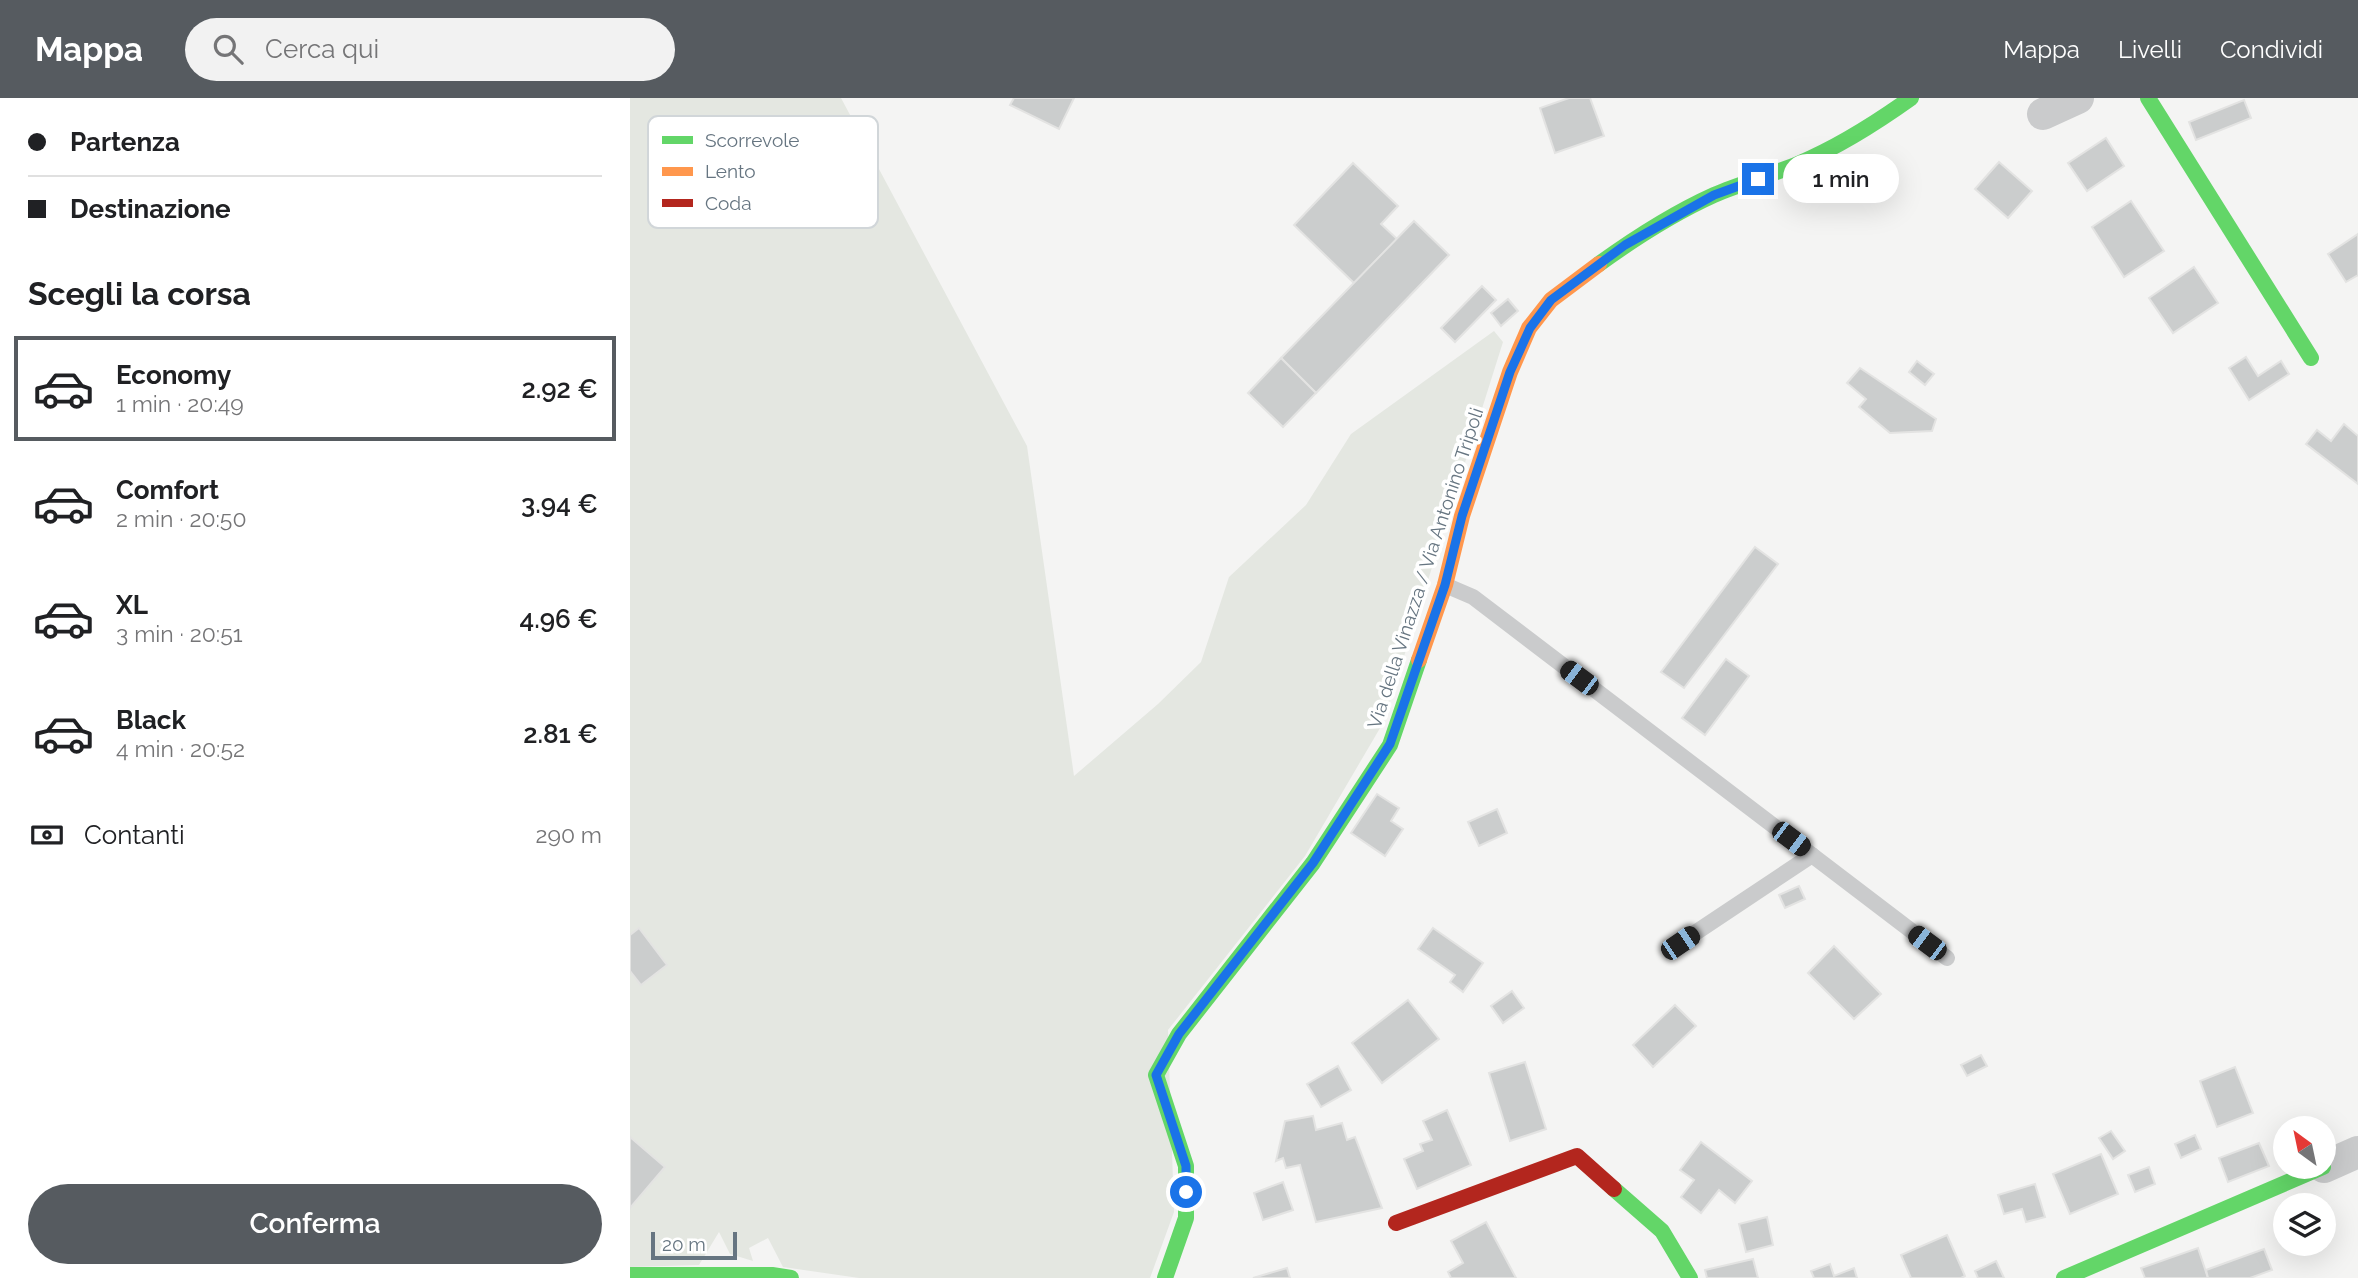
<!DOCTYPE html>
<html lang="it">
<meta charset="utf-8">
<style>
body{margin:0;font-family:Raleway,sans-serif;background:#f2f2f2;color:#202124;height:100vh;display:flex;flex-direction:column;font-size:26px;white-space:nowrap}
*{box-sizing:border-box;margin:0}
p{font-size:23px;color:#757577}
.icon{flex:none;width:38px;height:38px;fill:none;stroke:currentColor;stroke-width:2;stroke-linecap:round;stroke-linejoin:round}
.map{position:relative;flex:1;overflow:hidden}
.details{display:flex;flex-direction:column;background:#fff;width:630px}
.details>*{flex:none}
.banner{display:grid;align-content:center;height:154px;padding:0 28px;background:#fff}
.needle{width:46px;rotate:327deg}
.tools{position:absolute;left:1643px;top:1018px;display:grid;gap:14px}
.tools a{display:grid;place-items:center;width:63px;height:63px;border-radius:50%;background:#fff;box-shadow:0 7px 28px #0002;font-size:35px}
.scale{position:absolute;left:21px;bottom:18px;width:86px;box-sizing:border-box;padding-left:7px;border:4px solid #667581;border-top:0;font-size:19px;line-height:24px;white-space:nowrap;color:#667581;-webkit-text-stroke:5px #fff;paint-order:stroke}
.end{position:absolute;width:32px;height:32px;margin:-16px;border:9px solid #1a73e8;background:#fff;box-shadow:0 0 0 4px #fff}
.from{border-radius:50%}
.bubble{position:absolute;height:49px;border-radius:24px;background:#fff;box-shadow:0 7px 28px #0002;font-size:23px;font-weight:600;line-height:49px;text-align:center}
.car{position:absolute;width:21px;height:42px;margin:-21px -10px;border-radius:9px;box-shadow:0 0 5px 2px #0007;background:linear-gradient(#222 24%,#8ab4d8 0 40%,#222 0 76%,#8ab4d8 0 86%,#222 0)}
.banner b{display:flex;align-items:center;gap:24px;height:66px;font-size:26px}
.banner b+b{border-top:2px solid #e0e0e0}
.banner i{width:18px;height:18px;background:#202124}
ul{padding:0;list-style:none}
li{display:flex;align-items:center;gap:21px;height:105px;margin:0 14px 10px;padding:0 14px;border:4px solid transparent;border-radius:0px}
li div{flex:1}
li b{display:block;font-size:26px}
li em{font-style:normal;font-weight:600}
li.current{border-color:#565b60}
li>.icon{width:63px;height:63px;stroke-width:1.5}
h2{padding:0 28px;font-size:32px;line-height:84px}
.pay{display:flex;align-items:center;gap:18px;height:77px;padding:0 28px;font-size:26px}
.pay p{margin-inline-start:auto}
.action{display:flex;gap:14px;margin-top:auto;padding:14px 28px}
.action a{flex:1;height:80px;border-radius:42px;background:#565b60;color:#fff;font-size:28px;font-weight:600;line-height:80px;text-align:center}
header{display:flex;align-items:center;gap:42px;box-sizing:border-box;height:98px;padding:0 35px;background:#565b60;color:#fff}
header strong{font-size:33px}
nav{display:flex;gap:38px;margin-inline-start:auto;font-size:24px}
.search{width:490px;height:63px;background:#f2f2f2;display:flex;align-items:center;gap:18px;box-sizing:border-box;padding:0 24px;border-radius:38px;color:#757577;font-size:26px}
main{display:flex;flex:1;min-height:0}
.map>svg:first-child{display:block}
</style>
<header>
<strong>Mappa</strong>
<div class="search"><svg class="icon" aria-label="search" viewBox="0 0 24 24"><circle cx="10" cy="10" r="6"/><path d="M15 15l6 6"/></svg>Cerca qui</div>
<nav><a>Mappa</a><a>Livelli</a><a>Condividi</a></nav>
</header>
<main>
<section class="details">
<div class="banner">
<b><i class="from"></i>Partenza</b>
<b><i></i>Destinazione</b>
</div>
<h2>Scegli la corsa</h2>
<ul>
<li class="current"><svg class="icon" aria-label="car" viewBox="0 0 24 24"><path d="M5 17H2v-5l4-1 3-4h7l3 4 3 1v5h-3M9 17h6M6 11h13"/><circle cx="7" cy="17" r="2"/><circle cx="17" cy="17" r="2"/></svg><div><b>Economy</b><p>1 min · 20:49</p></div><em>2.92 €</em></li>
<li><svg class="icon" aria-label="car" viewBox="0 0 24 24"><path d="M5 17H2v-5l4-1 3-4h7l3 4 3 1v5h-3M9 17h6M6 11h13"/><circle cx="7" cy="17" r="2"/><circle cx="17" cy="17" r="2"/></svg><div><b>Comfort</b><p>2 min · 20:50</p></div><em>3.94 €</em></li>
<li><svg class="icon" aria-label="car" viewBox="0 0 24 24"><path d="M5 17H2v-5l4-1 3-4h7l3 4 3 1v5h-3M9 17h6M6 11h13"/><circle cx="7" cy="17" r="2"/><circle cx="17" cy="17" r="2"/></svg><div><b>XL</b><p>3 min · 20:51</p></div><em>4.96 €</em></li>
<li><svg class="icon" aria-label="car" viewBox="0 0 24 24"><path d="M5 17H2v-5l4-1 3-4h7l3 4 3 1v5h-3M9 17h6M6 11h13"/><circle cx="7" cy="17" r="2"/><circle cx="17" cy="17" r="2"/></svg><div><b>Black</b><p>4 min · 20:52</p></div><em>2.81 €</em></li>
</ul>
<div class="pay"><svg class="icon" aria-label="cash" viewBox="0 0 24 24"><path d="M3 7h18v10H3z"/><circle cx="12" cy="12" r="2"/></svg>Contanti<p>290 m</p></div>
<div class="action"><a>Conferma</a></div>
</section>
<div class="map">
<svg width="1728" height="1180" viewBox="0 0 1728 1180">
<rect width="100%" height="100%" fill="#f4f4f3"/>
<path fill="#e4e7e1" d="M0 0H211L397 348 444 678 528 606 571 564 599 479 676 407 721 336 864 233 873 244 753 625 675 758 538 932 544 1114 520 1180H229L153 1169 138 1140 119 1150 123 1163 100 1156 89 1134 69 1167 0 1169Z"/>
<g fill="#cbcdcd" stroke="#e3e3e2" stroke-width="2">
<path d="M384 0H444L429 31 380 7Z"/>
<path d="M939 0H960L974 38 925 55 910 10Z"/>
<path d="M1614 2 1621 20 1566 42 1559 24Z"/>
<path d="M1476 40 1494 68 1457 93 1438 65Z"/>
<path d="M1369 64 1402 93 1378 120 1345 91Z"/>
<path d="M723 65 768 108 751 126 767 141 724 185 664 127Z"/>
<path d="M1501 103 1534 153 1494 179 1462 129Z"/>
<path d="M784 123 819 157 686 295 651 260Z"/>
<path d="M1728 136V177L1716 184 1698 156Z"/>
<path d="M1564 169 1588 205 1543 235 1519 200Z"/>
<path d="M852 188 866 202 825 244 811 230Z"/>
<path d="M878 201 888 213 871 228 861 215Z"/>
<path d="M1616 259 1628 278 1651 263 1659 276 1619 302 1599 270Z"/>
<path d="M651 260 686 295 653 329 618 295Z"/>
<path d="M1287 263 1304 276 1295 287 1279 274Z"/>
<path d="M1230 270 1306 321 1302 333 1260 335 1229 309 1236 301 1217 285Z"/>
<path d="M1714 326 1728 338V386L1676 346 1687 332 1701 343Z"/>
<path d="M1125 449 1148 466 1054 590 1031 574Z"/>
<path d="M1096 561 1119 578 1075 637 1052 620Z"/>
<path d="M747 696 769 710 761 723 773 731 755 758 721 735Z"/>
<path d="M867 711 877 735 849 748 838 724Z"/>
<path d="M1169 788 1175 801 1155 810 1149 797Z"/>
<path d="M9 830 37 867 11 887 0 873V837Z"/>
<path d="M803 830 853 865 833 894 820 884 825 877 788 851Z"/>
<path d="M1204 848 1251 896 1224 921 1178 875Z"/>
<path d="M882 893 894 910 873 925 861 908Z"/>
<path d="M778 902 809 941 752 985 722 945Z"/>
<path d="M1045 907 1066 928 1023 969 1003 947Z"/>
<path d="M1351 957 1357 968 1337 978 1331 967Z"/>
<path d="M895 964 916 1031 880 1043 859 975Z"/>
<path d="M708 968 721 992 691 1009 677 986Z"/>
<path d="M1605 969 1623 1015 1587 1029 1570 983Z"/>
<path d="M817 1012 841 1067 787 1091 774 1061 793 1053 790 1046 802 1042 793 1023Z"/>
<path d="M683 1018 686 1032 712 1025 717 1042 725 1039 752 1110 686 1124 670 1067 656 1070 653 1060 646 1063 655 1023Z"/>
<path d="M1481 1033 1495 1053 1483 1061 1469 1040Z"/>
<path d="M1565 1037 1571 1051 1551 1060 1545 1046Z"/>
<path d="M0 1039 35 1069 0 1110Z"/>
<path d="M1071 1044 1122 1083 1105 1105 1089 1092 1071 1115 1051 1099 1064 1082 1050 1072Z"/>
<path d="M1629 1045 1639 1068 1598 1084 1589 1060Z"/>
<path d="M1471 1056 1488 1096 1440 1116 1423 1076Z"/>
<path d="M1519 1069 1525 1086 1505 1094 1498 1077Z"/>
<path d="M653 1084 663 1112 633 1122 624 1095Z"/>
<path d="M1405 1086 1415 1119 1396 1124 1392 1111 1374 1116 1368 1097Z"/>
<path d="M1137 1119 1143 1147 1116 1154 1109 1126Z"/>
<path d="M856 1124 886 1180H821L818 1174 833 1165 821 1143Z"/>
<path d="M1317 1137 1335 1178 1331 1180H1281L1271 1157Z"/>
<path d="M1568 1150 1578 1180H1515L1511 1170Z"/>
<path d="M1634 1151 1642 1172 1620 1180H1578L1576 1172Z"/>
<path d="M1123 1161 1128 1180H1077L1075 1172Z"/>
<path d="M1366 1163 1374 1180H1348L1345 1173Z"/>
<path d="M1200 1166 1204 1178 1224 1170 1227 1180H1184L1181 1173Z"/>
<path d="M657 1170 660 1180H623Z"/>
</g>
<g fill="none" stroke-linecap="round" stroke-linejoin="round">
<g stroke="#cacbcc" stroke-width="16">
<path d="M815 487 843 499 1317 860"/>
<path d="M1050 845 1182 757"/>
</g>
<g stroke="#cacbcc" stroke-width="32">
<path d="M1413 16 1448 0"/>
<path d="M1694 1069 1728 1054"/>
</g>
<g stroke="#63d668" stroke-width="16">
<path d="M1518 0 1681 260"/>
<path d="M969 166C1005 140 1044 115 1084 97 1112 85 1142 77 1170 65 1210 48 1246 25 1281 0"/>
<path d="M984 1091 1032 1133 1060 1180"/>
<path d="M0 1177H142L161 1180"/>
<path d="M535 1180 556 1120V1068L526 977 549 936 683 765 760 647 789 562"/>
<path d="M1434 1180 1693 1069"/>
</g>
<path stroke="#ff974d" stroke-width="16" d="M789 562 815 487 832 418 880 274 899 230 921 202 969 166"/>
<path stroke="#b3261e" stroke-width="16" d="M766 1125 947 1058 984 1091"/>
</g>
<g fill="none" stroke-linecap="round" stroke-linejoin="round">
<path stroke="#1a73e8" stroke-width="9" d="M556 1094V1068L526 977 549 936 683 765 760 646 815 487 832 418 880 274 900 230 921 202 995 147 1084 97 1128 81"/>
</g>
<g text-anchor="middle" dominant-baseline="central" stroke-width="7" stroke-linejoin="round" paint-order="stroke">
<g font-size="19" fill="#667581" stroke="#fff">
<text transform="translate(795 470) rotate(-72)">Via della Vinazza / Via Antonino Tripoli</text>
</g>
</g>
<rect x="18" y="18" width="230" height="112" rx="10" fill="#fff" stroke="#d1d6d9" stroke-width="2"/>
<rect x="32" y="38" width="31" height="8" fill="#63d668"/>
<rect x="32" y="69" width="31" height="9" fill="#ff974d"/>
<rect x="32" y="101" width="31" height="8" fill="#b3261e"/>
<g font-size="19" fill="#667581">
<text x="75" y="49">Scorrevole</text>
<text x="75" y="80">Lento</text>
<text x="75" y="112">Coda</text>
</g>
</svg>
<div class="tools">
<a><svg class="needle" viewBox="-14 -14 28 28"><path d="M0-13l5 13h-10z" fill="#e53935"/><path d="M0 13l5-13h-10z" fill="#757577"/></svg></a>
<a><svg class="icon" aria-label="layers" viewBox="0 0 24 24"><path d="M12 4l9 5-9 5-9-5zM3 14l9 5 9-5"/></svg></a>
</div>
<div class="scale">20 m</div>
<i class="end from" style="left:556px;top:1094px"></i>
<i class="end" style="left:1128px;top:81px"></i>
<div class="bubble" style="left:1153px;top:56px;width:116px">1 min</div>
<i class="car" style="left:949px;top:580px;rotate:307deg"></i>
<i class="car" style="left:1161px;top:741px;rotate:127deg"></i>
<i class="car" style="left:1050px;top:845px;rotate:56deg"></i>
<i class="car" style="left:1297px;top:845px;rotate:307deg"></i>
</div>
</main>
